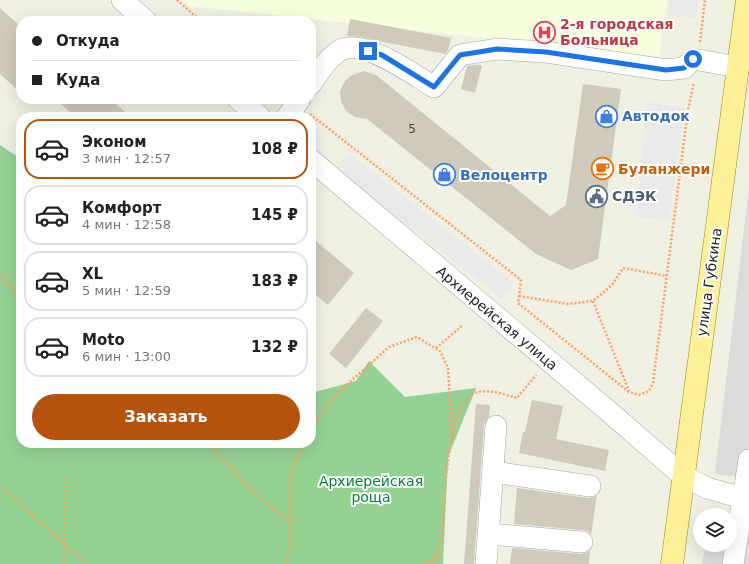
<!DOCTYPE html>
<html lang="ru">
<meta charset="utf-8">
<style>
body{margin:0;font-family:"DejaVu Sans",sans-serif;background:#f2f2f2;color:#222;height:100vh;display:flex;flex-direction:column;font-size:15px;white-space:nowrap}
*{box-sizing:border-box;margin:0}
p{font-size:13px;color:#767676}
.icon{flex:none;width:22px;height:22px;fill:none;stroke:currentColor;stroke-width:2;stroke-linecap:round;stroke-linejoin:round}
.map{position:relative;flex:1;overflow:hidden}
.drawer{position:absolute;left:16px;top:112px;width:300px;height:336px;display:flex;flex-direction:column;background:#fff;border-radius:16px;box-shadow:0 4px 16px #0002}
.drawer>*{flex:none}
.banner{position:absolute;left:16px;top:16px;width:300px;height:88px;border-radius:16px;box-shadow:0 4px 16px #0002;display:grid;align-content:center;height:88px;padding:0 16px;background:#fff}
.fabs{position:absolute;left:693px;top:508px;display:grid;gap:8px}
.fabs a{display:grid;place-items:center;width:44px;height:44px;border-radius:50%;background:#fff;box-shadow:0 4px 16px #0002;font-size:20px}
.end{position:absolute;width:18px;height:18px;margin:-9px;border:5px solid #1a73e8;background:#fff;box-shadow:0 0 0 2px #fff}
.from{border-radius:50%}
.banner b{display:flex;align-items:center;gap:14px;height:38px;font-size:15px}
.banner b+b{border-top:1px solid #e0e0e0}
.banner i{width:10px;height:10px;background:#222}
ul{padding:7px 0 0;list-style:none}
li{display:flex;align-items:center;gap:12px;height:60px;margin:0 8px 6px;padding:0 8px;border:2px solid #e0e0e0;border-radius:16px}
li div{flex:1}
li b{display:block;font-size:15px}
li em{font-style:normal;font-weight:800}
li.current{border-color:#b45309}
li>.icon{width:36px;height:36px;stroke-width:1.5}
.button{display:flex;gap:8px;margin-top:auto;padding:8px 16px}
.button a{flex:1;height:46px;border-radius:24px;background:#b45309;color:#fff;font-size:16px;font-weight:800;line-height:46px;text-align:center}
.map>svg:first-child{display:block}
</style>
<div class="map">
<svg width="749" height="564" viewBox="0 0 749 564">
<rect width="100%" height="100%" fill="#efefe2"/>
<g fill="#dcdbda">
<path d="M749 187V478L715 474Z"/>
<path d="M749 520V564H702L706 545H730Z"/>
</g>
<path fill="#f5ffdc" d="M183 0H667L659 57 189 6Z"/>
<path fill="#94d294" d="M0 145 21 159V443H311V393L356 381 369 361 405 397 476 388 448 457 443 564H0Z"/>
<g fill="#e9e9e9">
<path d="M670 0H698L696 18 668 15Z"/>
<path d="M647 102 685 108 669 219 636 217Z"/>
<path d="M349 153 514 283 502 299 336 169Z"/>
</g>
<g fill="#d0cabb">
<path d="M0 8 21 27V93L0 74Z"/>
<path d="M350 19 451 38 448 50 445 54 378 41 361 37 347 36Z"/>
<path d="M476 65 482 66 475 93 461 89 467 66Z"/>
<path d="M364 71 376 75 550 216 566 205 583 84 621 89 598 259 571 270 536 254 367 119 355 117 346 111 341 101 340 91 345 81 352 75Z"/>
<path d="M56 99H111L130 117H75Z"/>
<path d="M311 237 354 273 328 305 311 291Z"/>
<path d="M366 308 383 321 346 368 329 354Z"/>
<path d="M532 400 563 406 556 439 609 450 605 471 519 453 523 432H525Z"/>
<path d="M476 404 490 405 489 417 486 420 484 425 474 564H464Z"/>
<path d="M517 488 588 498 594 497 597 495 591 535 589 532 583 530 514 524Z"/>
<path d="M512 548 581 554 587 553 590 550 589 564H510Z"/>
</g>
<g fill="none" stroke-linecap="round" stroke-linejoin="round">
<defs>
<g id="minor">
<path d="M122 0 146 21"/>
<path d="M311 84C319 72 327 59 339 51 361 36 414 75 434 87L460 55 497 49 546 52 666 70 684 68 693 59 738 67"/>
<path d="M238 99 260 117"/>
<path d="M287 117 300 99"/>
<path d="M311 160 613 415 683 476 707 488 749 500"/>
<path d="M493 472 590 486"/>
<path d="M489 534 582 542"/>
<path d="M486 564 496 426"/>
<path d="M733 564 749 460"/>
</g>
<path id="major" d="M672 564 747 0"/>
</defs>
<use href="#minor" stroke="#a4a4a4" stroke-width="22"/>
<use href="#major" stroke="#979000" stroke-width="23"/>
<g stroke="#ffa064" stroke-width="2.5" stroke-dasharray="2 2" stroke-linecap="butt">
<path d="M177 0 201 21"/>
<path d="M700 42 705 0"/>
<path d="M310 114 521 280 518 303 629 392 639 395 649 391 653 383 688 110 694 82"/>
<path d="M0 274 21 301"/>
<path d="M519 296 568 304 593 301 612 285 623 268 667 276"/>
<path d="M593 301 629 391"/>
<path d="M436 348 463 325"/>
<path d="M311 432 323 410 341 390 389 347 417 337 440 351 448 368 452 438"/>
<path d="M207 443 261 500 290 520"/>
<path d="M0 486 87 564"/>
<path d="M64 564 67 477"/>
<path d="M286 564 291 545V470L305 443"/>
<path d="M426 564 439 553"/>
<path d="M434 564C438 555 440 547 441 538 445 510 445 399 478 392 491 389 505 395 517 398L536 375"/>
</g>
<use href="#minor" stroke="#fff" stroke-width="21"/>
<use href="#major" stroke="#fff098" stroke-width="22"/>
</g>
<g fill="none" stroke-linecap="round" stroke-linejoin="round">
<path stroke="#1a73e8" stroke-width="5" d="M368 51 382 55 434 87 460 55 497 49 546 52 666 70 684 68 693 59"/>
</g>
<defs>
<symbol id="hospital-ring" viewBox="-11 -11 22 22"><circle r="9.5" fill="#fff" stroke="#e0444e" stroke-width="1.5"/><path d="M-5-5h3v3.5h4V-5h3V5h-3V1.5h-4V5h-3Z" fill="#e0444e"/></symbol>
<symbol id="shop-ring" viewBox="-11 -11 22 22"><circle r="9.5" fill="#fff" stroke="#3f7fe0" stroke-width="1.5"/><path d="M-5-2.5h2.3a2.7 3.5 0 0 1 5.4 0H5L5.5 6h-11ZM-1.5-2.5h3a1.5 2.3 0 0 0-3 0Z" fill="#3f7fe0"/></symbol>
<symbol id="cafe-ring" viewBox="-11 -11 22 22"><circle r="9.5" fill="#fff" stroke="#e8710a" stroke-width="1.5"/><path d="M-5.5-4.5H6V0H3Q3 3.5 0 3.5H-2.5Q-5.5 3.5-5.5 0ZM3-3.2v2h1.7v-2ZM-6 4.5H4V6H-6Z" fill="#e8710a"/></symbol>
<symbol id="civic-ring" viewBox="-11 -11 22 22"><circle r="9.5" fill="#fff" stroke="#5c6f8a" stroke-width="1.5"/><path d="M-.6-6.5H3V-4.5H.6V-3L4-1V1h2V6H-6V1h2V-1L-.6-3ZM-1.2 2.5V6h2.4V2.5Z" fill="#5c6f8a"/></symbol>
</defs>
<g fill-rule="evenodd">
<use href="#hospital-ring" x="532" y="20" width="25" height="25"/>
<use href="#shop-ring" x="594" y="104" width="25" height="25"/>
<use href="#cafe-ring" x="590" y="156" width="25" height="25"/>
<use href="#shop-ring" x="432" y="162" width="25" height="25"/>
<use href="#civic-ring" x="584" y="184" width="25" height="25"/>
</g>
<g text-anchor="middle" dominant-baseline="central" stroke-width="4" stroke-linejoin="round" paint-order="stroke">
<g font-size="12" fill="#4a4844">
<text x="412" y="129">5</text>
</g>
<g font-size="14" font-weight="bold" fill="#be3a42" stroke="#fff" text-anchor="start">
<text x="560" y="24">2-я городская<tspan x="560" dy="16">Больница</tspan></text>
</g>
<g font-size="14" font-weight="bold" fill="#366cbe" stroke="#fff" text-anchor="start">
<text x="622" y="116">Автодок</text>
<text x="460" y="175">Велоцентр</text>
</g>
<g font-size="14" font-weight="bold" fill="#c56008" stroke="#fff" text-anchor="start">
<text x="618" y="169">Буланжери</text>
</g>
<g font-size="14" font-weight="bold" fill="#4e5e75" stroke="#fff" text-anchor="start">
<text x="612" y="196">СДЭК</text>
</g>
<g font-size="14" fill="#1d1d1d" stroke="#fff">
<text transform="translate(709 282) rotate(-82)">улица Губкина</text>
<text transform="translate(497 318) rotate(40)">Архиерейская улица</text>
</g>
<g font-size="14" fill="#038432" stroke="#fff">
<text x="371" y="481">Архиерейская<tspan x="371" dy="16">роща</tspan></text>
</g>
</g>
</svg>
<div class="fabs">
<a><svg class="icon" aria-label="layers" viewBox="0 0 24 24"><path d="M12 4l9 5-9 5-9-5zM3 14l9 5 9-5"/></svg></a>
</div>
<i class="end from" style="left:693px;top:59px"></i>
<i class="end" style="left:368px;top:51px"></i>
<div class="banner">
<b><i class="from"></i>Откуда</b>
<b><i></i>Куда</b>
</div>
<section class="drawer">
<ul>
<li class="current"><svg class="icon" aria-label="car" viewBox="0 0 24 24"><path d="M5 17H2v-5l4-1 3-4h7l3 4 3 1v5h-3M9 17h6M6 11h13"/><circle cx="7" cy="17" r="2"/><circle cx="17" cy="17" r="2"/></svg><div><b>Эконом</b><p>3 мин · 12:57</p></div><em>108 ₽</em></li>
<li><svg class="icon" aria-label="car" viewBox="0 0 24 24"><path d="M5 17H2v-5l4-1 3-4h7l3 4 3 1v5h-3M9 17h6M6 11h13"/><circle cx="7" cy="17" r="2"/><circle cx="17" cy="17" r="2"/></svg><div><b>Комфорт</b><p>4 мин · 12:58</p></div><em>145 ₽</em></li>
<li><svg class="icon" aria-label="car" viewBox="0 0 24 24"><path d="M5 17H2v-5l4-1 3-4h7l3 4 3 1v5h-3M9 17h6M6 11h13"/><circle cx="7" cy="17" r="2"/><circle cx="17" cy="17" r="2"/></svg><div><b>XL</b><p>5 мин · 12:59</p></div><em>183 ₽</em></li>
<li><svg class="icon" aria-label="car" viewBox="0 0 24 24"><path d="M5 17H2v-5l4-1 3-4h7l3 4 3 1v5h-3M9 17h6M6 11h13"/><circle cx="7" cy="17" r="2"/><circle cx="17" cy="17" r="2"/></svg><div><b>Moto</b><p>6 мин · 13:00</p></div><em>132 ₽</em></li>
</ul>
<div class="button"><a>Заказать</a></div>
</section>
</div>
